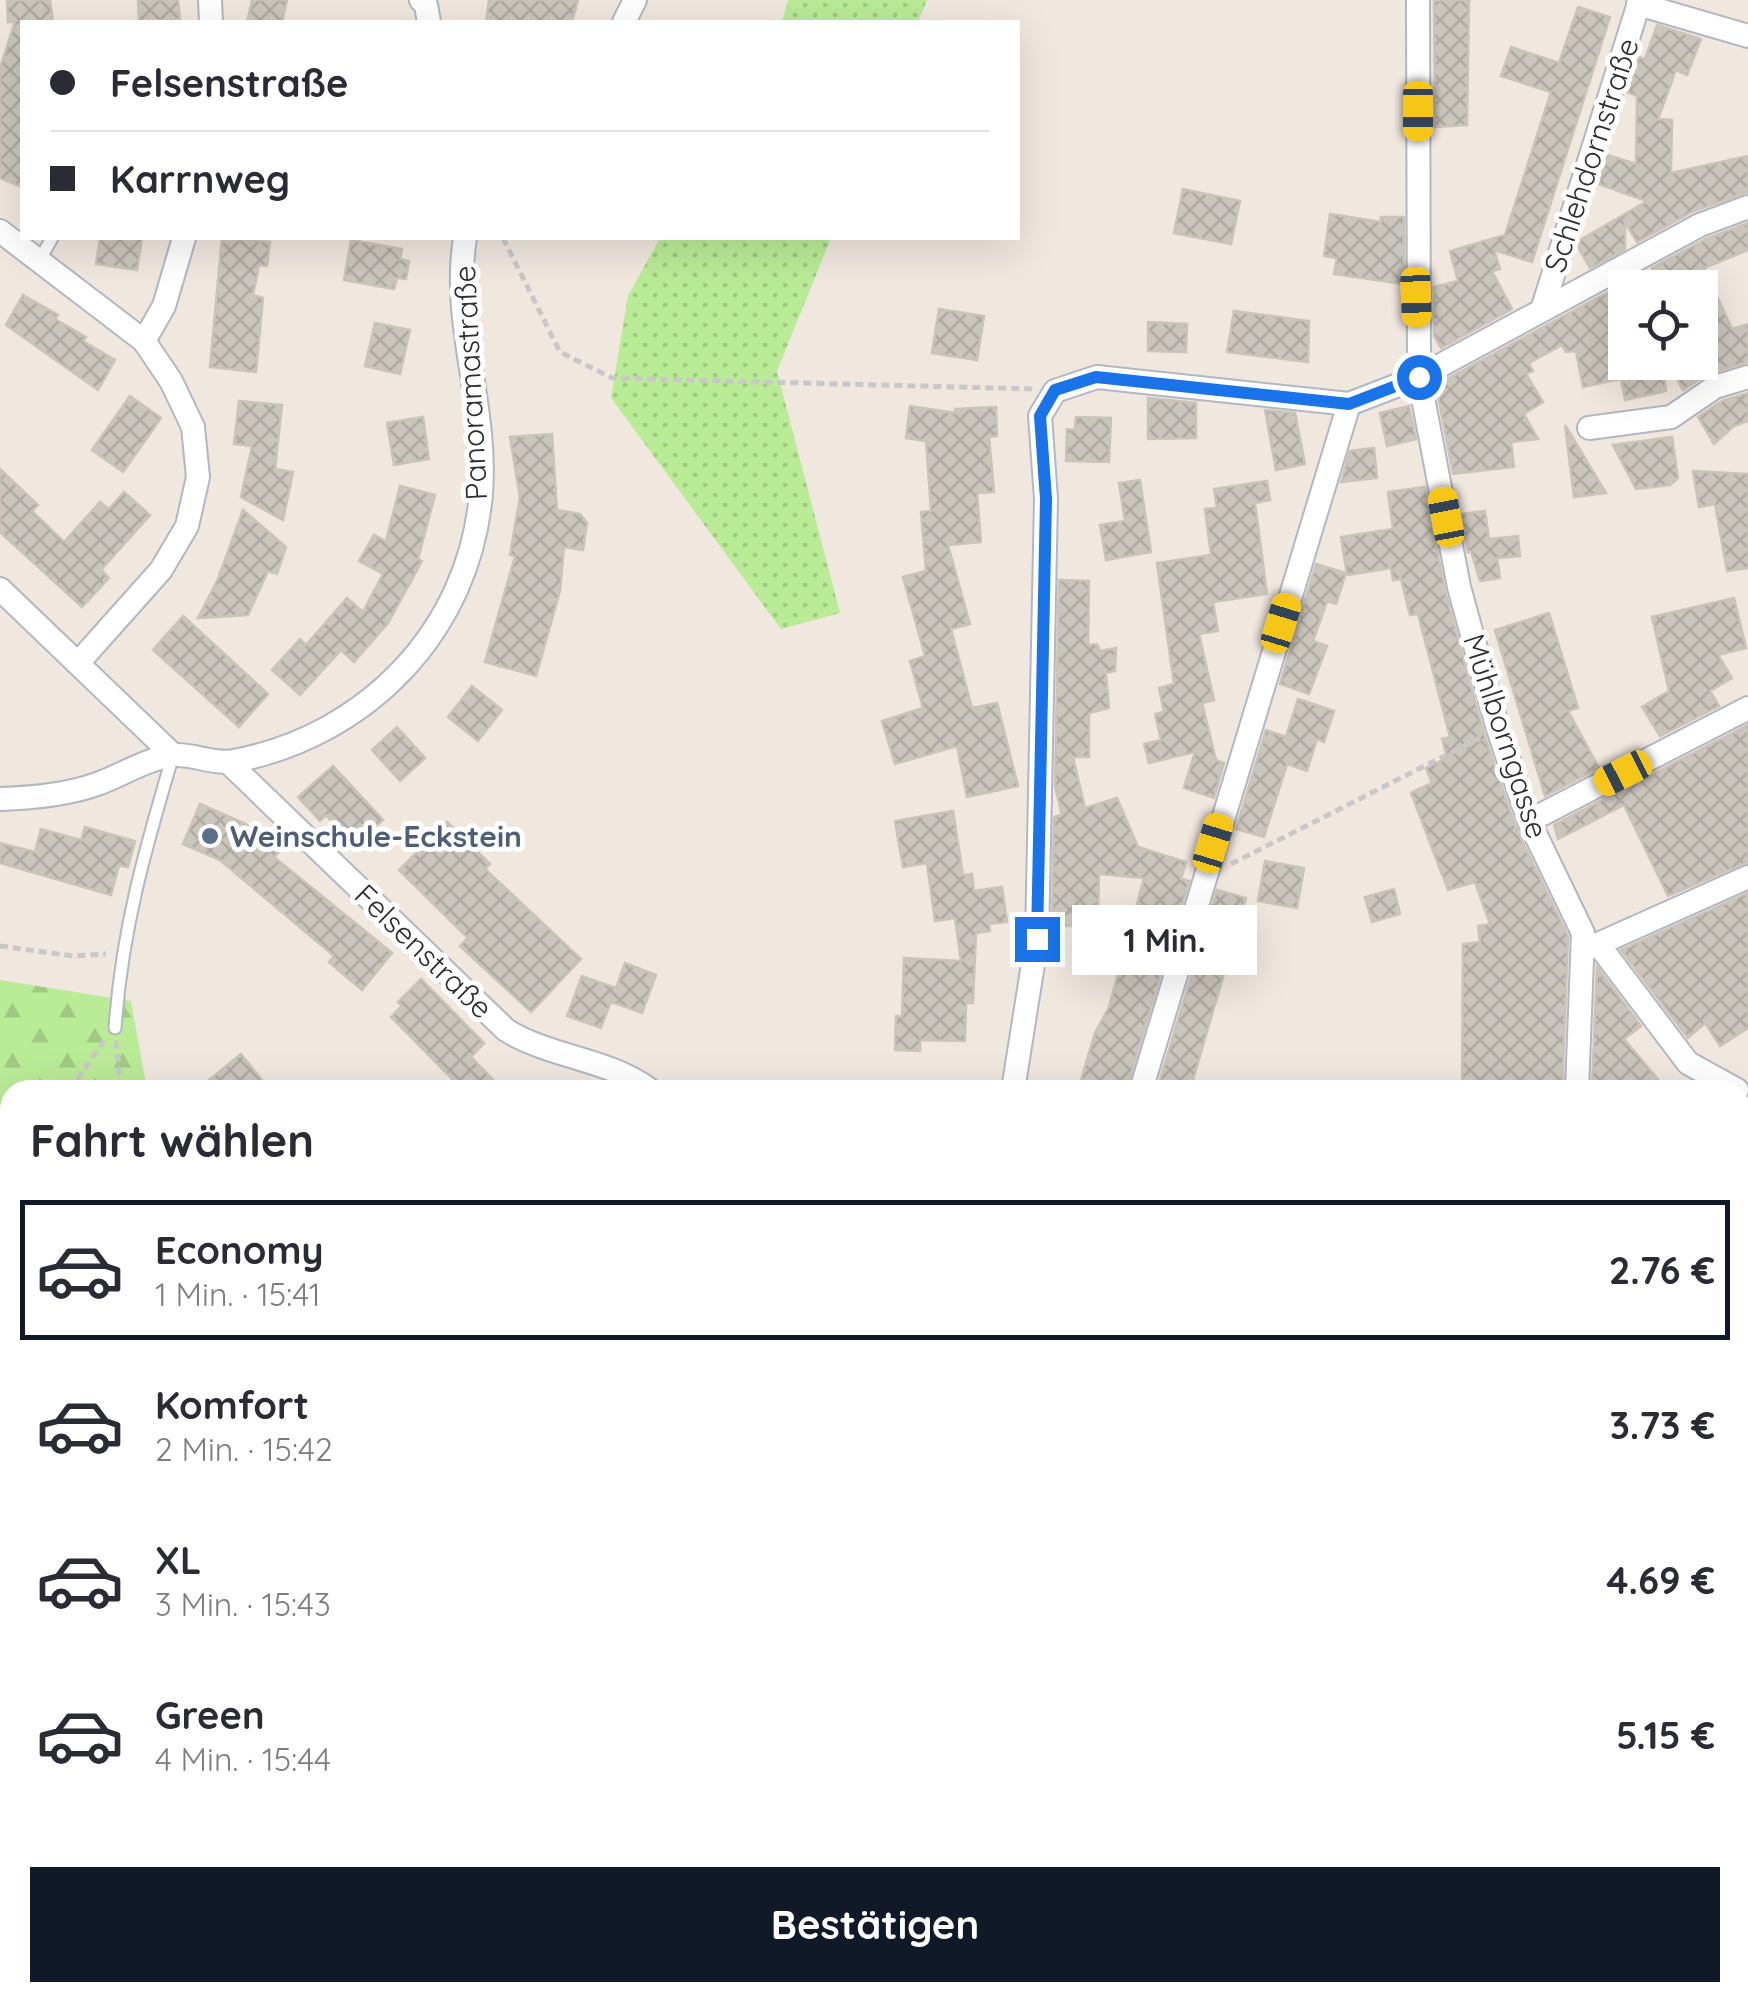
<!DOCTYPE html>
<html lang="de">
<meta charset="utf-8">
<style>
body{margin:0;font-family:Quicksand,sans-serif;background:#f7f7f7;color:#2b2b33;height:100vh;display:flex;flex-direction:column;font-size:38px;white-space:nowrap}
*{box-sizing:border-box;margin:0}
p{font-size:32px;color:#7c7c81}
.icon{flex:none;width:55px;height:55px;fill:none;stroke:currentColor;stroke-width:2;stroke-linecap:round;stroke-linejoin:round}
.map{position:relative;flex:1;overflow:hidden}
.panel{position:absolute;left:0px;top:1080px;width:1750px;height:922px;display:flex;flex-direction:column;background:#fff;border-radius:30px 30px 0 0;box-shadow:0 10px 40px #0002}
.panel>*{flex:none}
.banner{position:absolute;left:20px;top:20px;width:1000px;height:220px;border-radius:0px;box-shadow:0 10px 40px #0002;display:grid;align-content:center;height:220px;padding:0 30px;background:#fff}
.controls{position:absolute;left:1608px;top:270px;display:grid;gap:20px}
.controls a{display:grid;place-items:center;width:110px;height:110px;border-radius:0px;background:#fff;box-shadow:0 10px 40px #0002;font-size:50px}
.end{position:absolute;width:45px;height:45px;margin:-22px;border:12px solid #1a73e8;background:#fff;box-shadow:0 0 0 5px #fff}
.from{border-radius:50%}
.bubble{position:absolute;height:70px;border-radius:0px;background:#fff;box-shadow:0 10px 40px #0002;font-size:32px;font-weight:800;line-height:70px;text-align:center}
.car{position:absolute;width:30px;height:60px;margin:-30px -15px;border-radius:12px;box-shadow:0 0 8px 2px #0007;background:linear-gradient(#f5c518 24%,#345 0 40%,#f5c518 0 76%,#345 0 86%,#f5c518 0)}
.banner b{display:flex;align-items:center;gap:35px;height:95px;font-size:38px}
.banner b+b{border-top:2px solid #e1e1e2}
.banner i{width:25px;height:25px;background:#2b2b33}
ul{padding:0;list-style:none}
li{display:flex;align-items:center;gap:30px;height:140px;margin:0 20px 15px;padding:0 10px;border:5px solid transparent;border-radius:0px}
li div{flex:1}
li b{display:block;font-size:38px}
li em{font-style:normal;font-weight:800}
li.active{border-color:#111827}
li>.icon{width:90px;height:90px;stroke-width:1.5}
h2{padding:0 30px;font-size:45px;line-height:120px}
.button{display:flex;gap:20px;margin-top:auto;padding:20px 30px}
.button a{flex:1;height:115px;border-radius:0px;background:#111827;color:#fff;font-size:40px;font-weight:800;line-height:115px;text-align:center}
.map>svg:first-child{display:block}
</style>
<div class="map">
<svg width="1748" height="2001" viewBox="0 0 1748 2001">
<defs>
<pattern id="green-dots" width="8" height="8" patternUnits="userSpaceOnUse" patternTransform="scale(2.5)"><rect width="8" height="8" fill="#baeb97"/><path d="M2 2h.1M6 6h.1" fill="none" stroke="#a0ca82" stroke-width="1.8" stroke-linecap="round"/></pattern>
<pattern id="forest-firs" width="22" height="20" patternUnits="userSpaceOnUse" patternTransform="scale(2.5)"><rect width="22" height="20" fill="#baeb97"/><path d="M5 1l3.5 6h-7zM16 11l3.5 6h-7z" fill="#a0ca82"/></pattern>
<pattern id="building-cross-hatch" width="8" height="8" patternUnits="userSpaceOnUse" patternTransform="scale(2.5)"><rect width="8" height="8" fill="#cbc6bd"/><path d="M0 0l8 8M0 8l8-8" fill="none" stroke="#afaaa3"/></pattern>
</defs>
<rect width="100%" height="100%" fill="#f0e7df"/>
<g fill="url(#green-dots)">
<path d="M788 0H927L918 22H782Z"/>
<path d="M660 238H831L777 371 840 613 781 629 611 398 628 296Z"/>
</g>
<g fill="url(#forest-firs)">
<path d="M0 980 131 1001 147 1090H10V1474L0 1475Z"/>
<path d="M0 1653 10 1657V1992H545L554 2001H0Z"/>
</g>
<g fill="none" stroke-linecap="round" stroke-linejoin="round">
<g stroke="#69e0fb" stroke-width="8">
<path d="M0 1453 10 1454"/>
<path d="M1740 1663 1748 1657"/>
<path d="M835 1992 842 2001"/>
</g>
</g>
<g fill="url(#building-cross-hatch)" stroke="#ccc3b8" stroke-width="2.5">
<path d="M7 0H50L53 22H22V187L0 178V68L15 22H8Z"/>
<path d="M138 0H178L180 19 139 22Z"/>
<path d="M252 0H287L282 22H247Z"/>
<path d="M489 0H578L572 22H486Z"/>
<path d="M1434 0H1469L1467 125 1435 127Z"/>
<path d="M1578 7 1610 17 1532 262 1494 250 1500 269 1492 271 1512 309 1441 348 1434 336V287L1458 281 1450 251 1505 235 1551 92 1501 76 1511 47 1559 63Z"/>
<path d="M1657 25 1701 39 1687 75 1676 70 1658 119 1672 120 1671 173 1748 156V192L1694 211 1637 242 1625 222V249L1590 268 1578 247 1580 240 1647 201 1598 184 1608 155 1636 164 1637 96 1627 92 1639 57 1645 59Z"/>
<path d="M1183 189 1240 201 1231 244 1174 233Z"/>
<path d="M1330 214 1381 222V217H1404V284L1334 274 1337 258 1324 256Z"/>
<path d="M1748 223V250L1704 268 1732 329 1748 324V362L1710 373 1683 390 1668 362H1700V288H1663L1652 268 1706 239Z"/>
<path d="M100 238H142L137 270 96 264Z"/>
<path d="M222 238 270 242 267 266 259 265 253 295 263 298 256 372 210 367Z"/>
<path d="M351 240 402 249 400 259 409 261 406 279 397 278 394 289 344 280Z"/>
<path d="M1625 283V362H1663L1666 391 1625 400 1621 379 1583 387 1576 351 1566 352 1562 345 1529 363 1533 371 1526 374 1543 402 1524 414 1538 439 1511 442 1514 467 1453 474 1436 385Z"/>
<path d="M23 295 58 315 55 319 86 337 83 341 115 360 98 390 6 325Z"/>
<path d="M939 309 984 316 977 360 932 353Z"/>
<path d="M1234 311 1309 321 1308 362 1227 352Z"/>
<path d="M1148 322 1187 324 1186 352 1148 351Z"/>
<path d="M375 323 410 330 400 374 365 366Z"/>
<path d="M1748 393V421L1734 426 1714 444 1698 417 1722 401Z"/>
<path d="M130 396 161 418 123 472 92 450Z"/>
<path d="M1148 398 1196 403V438L1148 439Z"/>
<path d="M239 401 282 405 275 469 293 472 283 520 241 497 252 446 234 444Z"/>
<path d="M910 406 955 413V409L996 407 997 436 989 437 994 492 977 493 981 542 948 545 970 624 951 629 972 708 997 703 1018 786 967 797 957 746 895 764 882 721 923 708 910 661 925 656 903 577 926 571 921 512 931 511 926 441 906 438Z"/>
<path d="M1409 406 1416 439 1387 446 1380 413Z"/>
<path d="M1265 410 1295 413 1305 464 1276 470Z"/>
<path d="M423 417 429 459 394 465 387 423Z"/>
<path d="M1076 417 1111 418 1109 462 1066 461 1067 429 1075 430Z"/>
<path d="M1565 425 1606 493 1574 497Z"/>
<path d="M552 434 557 510 580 514 587 523 583 550 564 547 560 591 536 676 485 662 515 556 510 555 520 497 510 437Z"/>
<path d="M1672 437 1678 478 1670 485 1636 489 1613 445Z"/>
<path d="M1374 448 1377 478 1341 482 1350 451Z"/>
<path d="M0 469 38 505 32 511 64 542 100 502 109 509 124 492 150 515 101 570 109 578 82 607 0 532Z"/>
<path d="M1693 471 1748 474V568L1727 571 1715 504 1699 507Z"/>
<path d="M1140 480 1151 552 1106 560 1100 525 1125 521 1119 483Z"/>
<path d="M1267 481 1270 500 1255 503 1267 594 1213 602 1218 631 1199 634 1214 700 1202 703 1216 760 1224 763 1214 798 1184 788 1195 752 1149 763 1144 744 1161 740 1155 714 1164 712 1159 688 1174 684 1157 563 1211 555 1205 509 1217 508 1214 489Z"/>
<path d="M400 486 435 495 418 559 422 561 388 623 354 662 341 650 300 695 272 670 300 639 306 645 347 598 363 612 383 574 359 561 374 535 386 541Z"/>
<path d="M1425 487 1445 591 1484 734 1515 826 1568 936 1562 1090H1462L1463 944 1480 942 1478 926 1490 924 1475 882 1448 890 1411 793 1432 783 1426 768 1447 758 1442 739 1450 737 1418 614 1410 615 1401 579 1393 580 1391 568 1347 575 1341 537 1393 529 1388 492Z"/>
<path d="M243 510 286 547 277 574 268 571 248 615 198 618 218 579Z"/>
<path d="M1485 511 1489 539 1518 536 1520 556 1497 558 1500 578 1480 581 1471 551 1468 552 1460 514Z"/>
<path d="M1316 564 1346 573 1336 604 1327 601 1313 641 1327 646 1309 694 1280 684Z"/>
<path d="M1059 580 1089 581 1088 645 1097 644 1100 651 1116 648 1115 671 1106 673 1109 708 1089 713V757H1073L1085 808 1117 798 1138 847 1186 862 1181 879 1189 881 1126 1090H1078L1095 1033 1109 1007 1144 878 1099 874 1098 917H1081V926H1052L1054 817 1062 815 1055 786Z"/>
<path d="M1734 598 1746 648 1718 655 1732 678 1710 691 1719 706 1660 736 1642 707 1669 691 1652 617Z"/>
<path d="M1549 613 1578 708 1568 711 1599 768 1545 796 1495 630Z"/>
<path d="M183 616 268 694 239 727 153 650Z"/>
<path d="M472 686 502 710 478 741 448 717Z"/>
<path d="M1298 699 1334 711 1324 742 1317 739 1307 771 1287 764 1264 837 1236 829 1266 730 1286 737Z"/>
<path d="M1748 725V862L1668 896 1624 805 1558 839 1554 825Z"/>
<path d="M397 727 425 758 400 781 372 750Z"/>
<path d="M333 766 383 820 354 846 326 815 320 821 298 797Z"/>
<path d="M200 804 246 824 278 853 274 857 392 953 362 990 329 962 334 956 220 860 183 844Z"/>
<path d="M953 811 963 875 972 874 974 891 1002 887 1007 922 989 924 990 931 976 933 973 1003H966L965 1041 920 1040V1051L895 1050 896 1016 902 1017 904 958 961 961 955 918 935 921 927 863 903 867 895 821Z"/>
<path d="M447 822 490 864 485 869 581 959 531 1012 460 946 468 938 399 870Z"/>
<path d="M85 827 135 841 128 867 119 865 111 895 0 863V843L35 852 41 829 81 840Z"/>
<path d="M1265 861 1304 868 1297 908 1258 901Z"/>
<path d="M1394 889 1400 914 1372 922 1365 897Z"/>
<path d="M1217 890 1246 898 1190 1090H1157Z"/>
<path d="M1748 893V1028L1720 1046 1705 1023 1688 1038 1621 950Z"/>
<path d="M625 963 656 975 642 1013 611 1002 612 998 601 1028 567 1016 582 976 616 988Z"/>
<path d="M1597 967 1641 1026 1624 1039 1667 1090H1592Z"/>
<path d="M421 979 484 1043 471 1057 503 1090H463L391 1017 402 1006 398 1002Z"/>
<path d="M241 1054 270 1090H197Z"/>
</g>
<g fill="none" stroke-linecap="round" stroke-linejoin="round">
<defs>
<g id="lane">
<path d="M39 261 52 238"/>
<path d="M115 1028C122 929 145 850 173 755"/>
</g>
<g id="street">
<path d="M210 0 211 22"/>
<path d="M421 0 426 5 429 22"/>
<path d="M1418 0 1419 377 1459 587 1498 729 1529 821 1583 933 1577 1090"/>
<path d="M1638 4 1748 36"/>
<path d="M624 22 635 0"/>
<path d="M0 231 144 341 171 381 193 427 198 477 187 526 161 570 78 663"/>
<path d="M1542 310 1640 0"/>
<path d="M144 341 164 306 184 238"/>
<path d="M1589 428 1671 417 1715 387 1748 377"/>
<path d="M0 589 173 755"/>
<path d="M229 763 506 1030C551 1058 607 1058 650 1090"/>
<path d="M0 799C32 798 67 795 97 784 120 776 150 757 175 755 194 754 215 765 234 761 367 736 470 630 481 493 488 406 451 324 465 238"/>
<path d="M1529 821 1748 708"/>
<path d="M1598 944 1688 1063 1737 1090"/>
<path d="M1587 949 1748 877"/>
<path d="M1013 1090 1037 939 1046 499 1040 416 1055 391 1097 377 1349 404 1419 377 1700 225 1748 207"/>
<path d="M1141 1090 1349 404"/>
<path d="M1740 1259 1748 1253"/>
<path d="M1740 1614 1748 1623"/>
<path d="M0 1646 10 1651"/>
<path d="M1740 1753 1748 1747"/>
<path d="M1740 1822 1748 1834"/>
<path d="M551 1992 557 2001"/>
<path d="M911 1992 916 2001"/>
<path d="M1058 2001 1073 1992"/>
<path d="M1386 2001 1399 1992"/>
</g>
</defs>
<use href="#lane" stroke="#b3b7c2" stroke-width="15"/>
<use href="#street" stroke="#b3b7c2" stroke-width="26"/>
<g stroke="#c8c8c8" stroke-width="5" stroke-dasharray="8 5" stroke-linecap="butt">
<path d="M503 238 560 352 612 378 1033 389"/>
<path d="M1231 864 1480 738"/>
<path d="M0 946 73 956 106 954"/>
<path d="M116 1041 121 1090"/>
<path d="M70 1090 106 1038"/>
<path d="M0 1251H10"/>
<path d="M0 1418 10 1423"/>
<path d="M0 1467 10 1469"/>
<path d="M0 1730 10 1721"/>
<path d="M233 1992 240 2001"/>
<path d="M131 2001 143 1992"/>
</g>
<use href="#lane" stroke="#fff" stroke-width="11"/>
<use href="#street" stroke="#fff" stroke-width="22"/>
</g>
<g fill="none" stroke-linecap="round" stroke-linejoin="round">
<path stroke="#1a73e8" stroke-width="12" d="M1037 939 1046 499 1040 416 1055 390 1096 377 1349 404 1419 377"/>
</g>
<circle fill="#5c6f8a" stroke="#fff" stroke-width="4" cx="210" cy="836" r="10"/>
<g text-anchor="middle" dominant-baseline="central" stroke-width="10" stroke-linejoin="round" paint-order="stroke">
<g font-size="30" fill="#2d2d2d" stroke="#fff">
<text transform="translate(1591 155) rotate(-72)">Schlehdornstraße</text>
<text transform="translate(470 383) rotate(-93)">Panoramastraße</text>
<text transform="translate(1506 736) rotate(72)">Mühlborngasse</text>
<text transform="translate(424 951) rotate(44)">Felsenstraße</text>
</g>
<g font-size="30" font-weight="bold" fill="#4e5e75" stroke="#fff" text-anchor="start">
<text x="230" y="836">Weinschule-Eckstein</text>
</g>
</g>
</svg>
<div class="controls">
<a><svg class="icon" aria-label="locate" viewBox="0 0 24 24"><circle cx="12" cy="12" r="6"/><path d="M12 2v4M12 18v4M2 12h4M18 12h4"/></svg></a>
</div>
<i class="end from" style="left:1419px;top:377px"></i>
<i class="end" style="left:1037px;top:939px"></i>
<div class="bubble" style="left:1072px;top:905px;width:185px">1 Min.</div>
<i class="car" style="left:1418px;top:111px;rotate:180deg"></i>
<i class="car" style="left:1416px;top:297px;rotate:178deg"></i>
<i class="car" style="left:1446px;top:517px;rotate:349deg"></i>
<i class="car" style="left:1281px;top:623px;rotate:17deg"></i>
<i class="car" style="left:1623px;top:773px;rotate:243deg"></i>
<i class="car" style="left:1213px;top:843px;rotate:17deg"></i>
<div class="banner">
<b><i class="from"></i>Felsenstraße</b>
<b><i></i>Karrnweg</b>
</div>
<section class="panel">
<h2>Fahrt wählen</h2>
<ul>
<li class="active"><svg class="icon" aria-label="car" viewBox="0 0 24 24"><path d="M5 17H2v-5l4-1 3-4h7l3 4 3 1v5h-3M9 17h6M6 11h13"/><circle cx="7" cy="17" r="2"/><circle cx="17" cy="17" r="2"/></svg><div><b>Economy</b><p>1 Min. · 15:41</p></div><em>2.76 €</em></li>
<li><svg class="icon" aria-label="car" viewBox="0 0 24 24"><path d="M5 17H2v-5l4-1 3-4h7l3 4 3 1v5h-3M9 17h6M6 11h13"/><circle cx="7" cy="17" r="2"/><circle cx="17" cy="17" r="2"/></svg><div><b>Komfort</b><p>2 Min. · 15:42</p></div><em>3.73 €</em></li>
<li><svg class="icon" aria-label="car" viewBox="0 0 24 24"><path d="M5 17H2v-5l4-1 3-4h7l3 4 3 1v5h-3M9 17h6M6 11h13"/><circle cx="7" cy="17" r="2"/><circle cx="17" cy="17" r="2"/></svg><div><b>XL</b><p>3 Min. · 15:43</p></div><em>4.69 €</em></li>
<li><svg class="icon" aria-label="car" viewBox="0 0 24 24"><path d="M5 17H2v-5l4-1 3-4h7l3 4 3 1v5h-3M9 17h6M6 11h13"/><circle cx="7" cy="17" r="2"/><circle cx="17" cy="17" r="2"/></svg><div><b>Green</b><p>4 Min. · 15:44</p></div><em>5.15 €</em></li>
</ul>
<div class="button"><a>Bestätigen</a></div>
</section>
</div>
